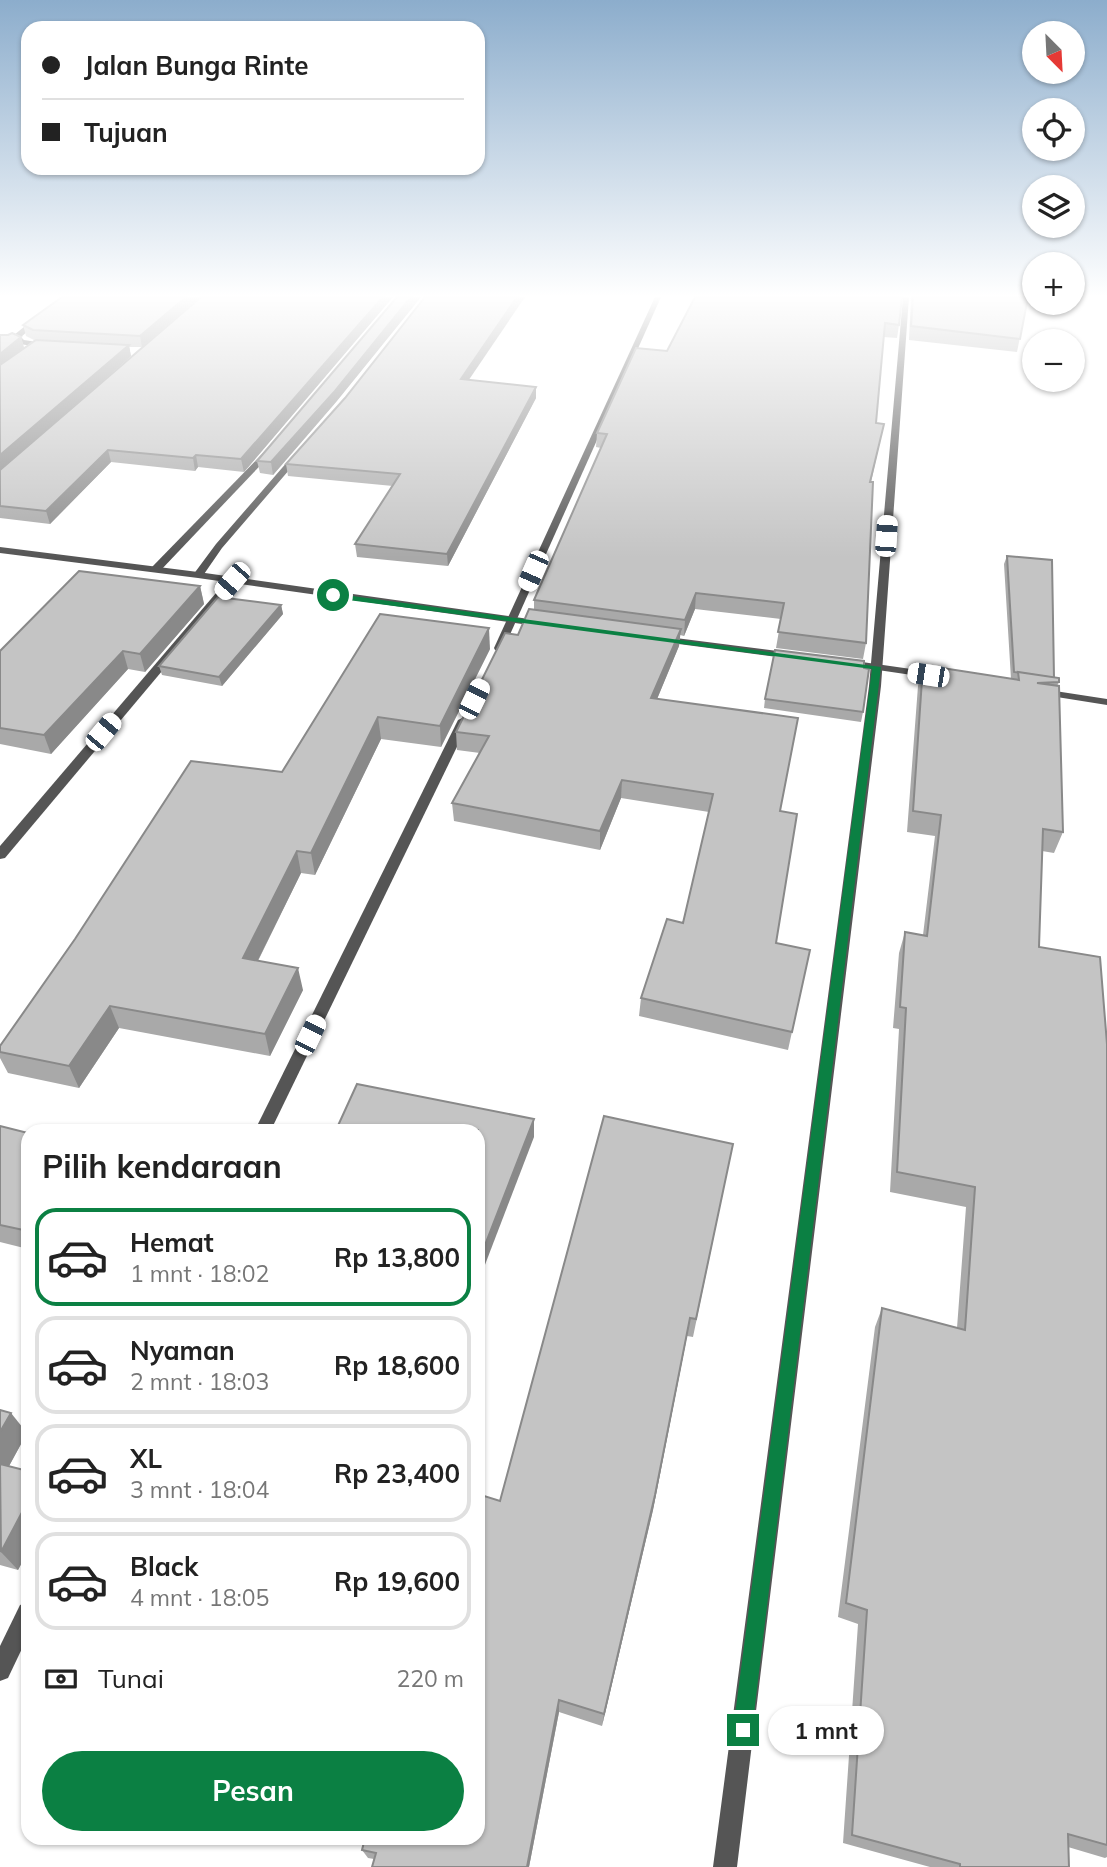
<!DOCTYPE html>
<html lang="id">
<meta charset="utf-8">
<style>
body{margin:0;font-family:Mulish,sans-serif;background:#f6f6f6;color:#222;height:100vh;display:flex;flex-direction:column;font-size:26px;white-space:nowrap}
*{box-sizing:border-box;margin:0}
p{font-size:23px;color:#767676}
.icon{flex:none;width:38px;height:38px;fill:none;stroke:currentColor;stroke-width:2;stroke-linecap:round;stroke-linejoin:round}
.map{position:relative;flex:1;overflow:hidden}
.sheet{position:absolute;left:21px;top:1124px;width:464px;height:721px;display:flex;flex-direction:column;background:#fff;border-radius:21px;box-shadow:0 2px 5px #0004}
.sheet>*{flex:none}
.guide{position:absolute;left:21px;top:21px;width:464px;height:154px;border-radius:21px;box-shadow:0 2px 5px #0004;display:grid;align-content:center;height:154px;padding:0 21px;background:#fff}
.needle{width:46px;rotate:156deg}
.fabs{position:absolute;left:1022px;top:21px;display:grid;gap:14px}
.fabs a{display:grid;place-items:center;width:63px;height:63px;border-radius:50%;background:#fff;box-shadow:0 2px 5px #0004;font-size:35px}
.end{position:absolute;width:32px;height:32px;margin:-16px;border:9px solid #0b8043;background:#fff;box-shadow:0 0 0 4px #fff}
.from{border-radius:50%}
.bubble{position:absolute;height:49px;border-radius:24px;background:#fff;box-shadow:0 2px 5px #0004;font-size:23px;font-weight:700;line-height:49px;text-align:center}
.car{position:absolute;width:21px;height:42px;margin:-21px -10px;border-radius:9px;box-shadow:0 0 5px 2px #0007;background:linear-gradient(#fff 24%,#345 0 40%,#fff 0 76%,#345 0 86%,#fff 0)}
.guide b{display:flex;align-items:center;gap:24px;height:66px;font-size:26px}
.guide b+b{border-top:2px solid #e0e0e0}
.guide i{width:18px;height:18px;background:#222}
ul{padding:0;list-style:none}
li{display:flex;align-items:center;gap:21px;height:98px;margin:0 14px 10px;padding:0 7px;border:4px solid #e0e0e0;border-radius:21px}
li div{flex:1}
li b{display:block;font-size:26px}
li em{font-style:normal;font-weight:700}
li.selected{border-color:#0b8043}
li>.icon{width:63px;height:63px;stroke-width:1.5}
h2{padding:0 21px;font-size:32px;line-height:84px}
.pay{display:flex;align-items:center;gap:18px;height:77px;padding:0 21px;font-size:26px}
.pay p{margin-inline-start:auto}
.action{display:flex;gap:14px;margin-top:auto;padding:14px 21px}
.action a{flex:1;height:80px;border-radius:42px;background:#0b8043;color:#fff;font-size:28px;font-weight:700;line-height:80px;text-align:center}
.map>svg:first-child{display:block}
</style>
<div class="map">
<svg width="1107" height="1867" viewBox="0 0 1107 1867">
<rect width="100%" height="100%" fill="#fff"/>
<g fill="none" stroke-linecap="round" stroke-linejoin="round">
<g fill="#555" fill-rule="evenodd">
<path d="M61 297H68L21 337 24 340 49 344V348L19 344 13 337 14 335Z"/>
<path d="M655 297H661L504 648 503 650H495L494 648Z"/>
<path d="M903 297H909L881 686 737 1867H713L869 686Z"/>
<path d="M266 450 273 452 160 571H152V567Z"/>
<path d="M295 453 302 455 222 548 202 577H194L193 575 216 544Z"/>
<path d="M232 578 236 579V583L5 858 0 859V846L228 579Z"/>
<path d="M464 717 470 720 271 1130H255L458 720Z"/>
<path d="M28 1602V1636L8 1678 0 1681V1646L20 1605Z"/>
</g>
<g fill="#555" fill-rule="evenodd">
<path d="M0 547 198 572 543 621 548 624 543 627 198 578 0 553Z"/>
<path d="M660 636 793 653 798 656 793 659 656 641 655 639Z"/>
<path d="M848 660 939 673 945 676 939 679 844 665V661Z"/>
<path d="M1042 689 1107 699V705L1038 694 1036 692Z"/>
</g>
</g>
<g fill="#a9a9a9">
<path d="M62 297H200L142 347H129L131 356 95 388 201 297H393L244 472 198 467 195 471 111 462 50 524 0 518V335H8L12 333 21 337 24 348 34 340 26 336 23 325Z"/>
<path d="M397 297H421L336 402 273 475 260 473 257 461Z"/>
<path d="M695 297 899 325 897 338 884 337 876 423 884 424 871 482 866 643 863 659 776 648 781 619 695 609 684 636 680 635 679 646 657 699 780 811 776 943 810 950 788 1050 639 1016 641 998 683 923 709 812 621 798 600 850 454 821 452 803 480 753 457 750 456 732 534 610V600L601 448 596 447 597 433 667 351Z"/>
<path d="M911 297H1028L1017 352 909 340Z"/>
<path d="M469 379 536 398 448 566 357 557 355 544 393 486 288 476 286 464 345 398Z"/>
<path d="M1007 556 1054 678 1059 682 1057 686 1063 832 1054 853 1042 851 1039 947 1107 1044V1857L1105 1858 1068 1847 1069 1867H930L843 1843 858 1624 838 1617 875 1327 882 1308 957 1328 966 1207 890 1192 899 1029 893 1028 899 953 905 932 923 935 935 836 907 832 918 686 923 665 1011 679 1004 564Z"/>
<path d="M200 586 204 604 145 672 128 669 51 754 0 744V651Z"/>
<path d="M281 605 283 614 222 686 162 675 159 666Z"/>
<path d="M490 649 441 747 381 739 315 875 301 873 258 961 303 990 270 1056 119 1028 79 1088 8 1073 0 1058V1046L282 772Z"/>
<path d="M765 699 863 712 861 722 764 708Z"/>
<path d="M0 1126 28 1133V1249L0 1242Z"/>
<path d="M733 1144 693 1337 687 1336 653 1510 602 1726 559 1712 529 1867H372L374 1859 368 1858 362 1850 500 1501Z"/>
<path d="M0 1410 27 1433 9 1466 28 1471V1551L18 1570 0 1565Z"/>
</g>
<g fill="#898989">
<path d="M186 297H200L142 347 140 336Z"/>
<path d="M383 297H393L244 472 241 459Z"/>
<path d="M411 297H421L336 402 273 475 271 462Z"/>
<path d="M517 297H525L462 390 461 379Z"/>
<path d="M21 337 24 348 0 368V354Z"/>
<path d="M129 345 131 356 0 471V455Z"/>
<path d="M536 387V398L448 566 447 554Z"/>
<path d="M108 450 111 462 50 524 46 511Z"/>
<path d="M196 455 198 467 195 471 193 458Z"/>
<path d="M200 586 204 604 145 672 140 654Z"/>
<path d="M696 593 695 609 684 636 685 620Z"/>
<path d="M281 605 283 614 222 686 219 677Z"/>
<path d="M489 628 490 649 441 747 440 726Z"/>
<path d="M681 629 679 646 650 716 651 698Z"/>
<path d="M123 651 128 669 51 754 44 735Z"/>
<path d="M378 717 381 739 315 875 311 853Z"/>
<path d="M622 780 621 798 600 850V831Z"/>
<path d="M297 851 301 873 248 980 243 958Z"/>
<path d="M298 968 303 990 270 1056 265 1034Z"/>
<path d="M110 1006 119 1028 79 1088 69 1066Z"/>
<path d="M534 1119V1137L478 1283V1263Z"/>
<path d="M687 1336 653 1510 602 1726 604 1714Z"/>
<path d="M11 1413 27 1433 2 1479 0 1478V1432Z"/>
<path d="M28 1501V1551L18 1570 1 1552Z"/>
<path d="M559 1700V1712L529 1867H527Z"/>
</g>
<g fill="#c4c4c4" stroke="#898989" stroke-width="2">
<path d="M62 297H186L140 336 33 330 23 325Z"/>
<path d="M201 297H383L241 459 196 455 193 458 108 450 46 511 0 506V470Z"/>
<path d="M397 297H411L335 391 271 462 257 461Z"/>
<path d="M425 297H517L461 379 536 387 447 554 355 544 400 474 286 464 345 398Z"/>
<path d="M695 297H902L899 325 885 323 876 423 884 424 870 482H873L866 643 778 632 784 603 696 593 685 620 534 600 607 434 597 433 636 348 667 351Z"/>
<path d="M913 297H1028L1020 339 911 326Z"/>
<path d="M12 333 21 337 0 354V335H8Z"/>
<path d="M36 340 129 345 0 455V365Z"/>
<path d="M1007 556 1052 560 1054 678 1014 672Z"/>
<path d="M79 571 200 586 140 654 123 651 44 735 0 728V651Z"/>
<path d="M218 597 281 605 219 677 159 666Z"/>
<path d="M529 609 681 629 651 698 798 718 780 811 797 814 776 943 810 950 792 1032 641 998 667 919 683 923 713 794 622 780 600 831 452 803 489 736 456 732 505 633 518 635Z"/>
<path d="M380 614 489 628 440 726 378 717 311 853 297 851 243 958 298 968 265 1034 110 1006 69 1066 0 1052V1046L75 939 191 761 282 772Z"/>
<path d="M775 650 864 661V668L869 669 863 712 765 699Z"/>
<path d="M923 665 1019 680 1018 672 1059 678V682L1037 683 1059 686 1063 832 1043 829 1039 947 1100 957 1107 1044V1845L1068 1834 1069 1867H960V1864L852 1835 867 1610 846 1603 882 1308 965 1330 975 1187 897 1172 906 1008 900 1007 905 932 927 936 941 815 913 811Z"/>
<path d="M357 1084 534 1119 478 1263V1130H336Z"/>
<path d="M604 1116 733 1144 696 1319 690 1318 655 1495 604 1714 559 1700 527 1867H372L376 1853 362 1850 365 1838H478V1494L500 1501Z"/>
<path d="M0 1126 28 1133V1231L0 1225Z"/>
<path d="M0 1410 11 1413 0 1432Z"/>
<path d="M0 1464 28 1471V1501L1 1552Z"/>
</g>
<linearGradient id="sky" x2="0" y2="1"><stop stop-color="#8cadcc"/><stop offset="0.53" stop-color="#fff"/><stop offset="1" stop-color="#fff" stop-opacity="0"/></linearGradient>
<rect width="1107" height="558" fill="url(#sky)"/>
<path fill="#0b8043" d="M330 593 881 667 752 1730 749 1736 743 1739 736 1736 733 1730 872 669 333 598Z"/>
</svg>
<div class="fabs">
<a><svg class="needle" viewBox="-14 -14 28 28"><path d="M0-13l5 13h-10z" fill="#e53935"/><path d="M0 13l5-13h-10z" fill="#767676"/></svg></a>
<a><svg class="icon" aria-label="locate" viewBox="0 0 24 24"><circle cx="12" cy="12" r="6"/><path d="M12 2v4M12 18v4M2 12h4M18 12h4"/></svg></a>
<a><svg class="icon" aria-label="layers" viewBox="0 0 24 24"><path d="M12 4l9 5-9 5-9-5zM3 14l9 5 9-5"/></svg></a>
<a>+</a>
<a>−</a>
</div>
<i class="end from" style="left:333px;top:595px"></i>
<i class="end" style="left:743px;top:1730px"></i>
<div class="bubble" style="left:768px;top:1706px;width:116px">1 mnt</div>
<i class="car" style="left:886px;top:536px;rotate:4deg"></i>
<i class="car" style="left:533px;top:571px;rotate:204deg"></i>
<i class="car" style="left:232px;top:581px;rotate:221deg"></i>
<i class="car" style="left:928px;top:675px;rotate:279deg"></i>
<i class="car" style="left:474px;top:699px;rotate:26deg"></i>
<i class="car" style="left:103px;top:732px;rotate:40deg"></i>
<i class="car" style="left:310px;top:1035px;rotate:26deg"></i>
<div class="guide">
<b><i class="from"></i>Jalan Bunga Rinte</b>
<b><i></i>Tujuan</b>
</div>
<section class="sheet">
<h2>Pilih kendaraan</h2>
<ul>
<li class="selected"><svg class="icon" aria-label="car" viewBox="0 0 24 24"><path d="M5 17H2v-5l4-1 3-4h7l3 4 3 1v5h-3M9 17h6M6 11h13"/><circle cx="7" cy="17" r="2"/><circle cx="17" cy="17" r="2"/></svg><div><b>Hemat</b><p>1 mnt · 18:02</p></div><em>Rp 13,800</em></li>
<li><svg class="icon" aria-label="car" viewBox="0 0 24 24"><path d="M5 17H2v-5l4-1 3-4h7l3 4 3 1v5h-3M9 17h6M6 11h13"/><circle cx="7" cy="17" r="2"/><circle cx="17" cy="17" r="2"/></svg><div><b>Nyaman</b><p>2 mnt · 18:03</p></div><em>Rp 18,600</em></li>
<li><svg class="icon" aria-label="car" viewBox="0 0 24 24"><path d="M5 17H2v-5l4-1 3-4h7l3 4 3 1v5h-3M9 17h6M6 11h13"/><circle cx="7" cy="17" r="2"/><circle cx="17" cy="17" r="2"/></svg><div><b>XL</b><p>3 mnt · 18:04</p></div><em>Rp 23,400</em></li>
<li><svg class="icon" aria-label="car" viewBox="0 0 24 24"><path d="M5 17H2v-5l4-1 3-4h7l3 4 3 1v5h-3M9 17h6M6 11h13"/><circle cx="7" cy="17" r="2"/><circle cx="17" cy="17" r="2"/></svg><div><b>Black</b><p>4 mnt · 18:05</p></div><em>Rp 19,600</em></li>
</ul>
<div class="pay"><svg class="icon" aria-label="cash" viewBox="0 0 24 24"><path d="M3 7h18v10H3z"/><circle cx="12" cy="12" r="2"/></svg>Tunai<p>220 m</p></div>
<div class="action"><a>Pesan</a></div>
</section>
</div>
